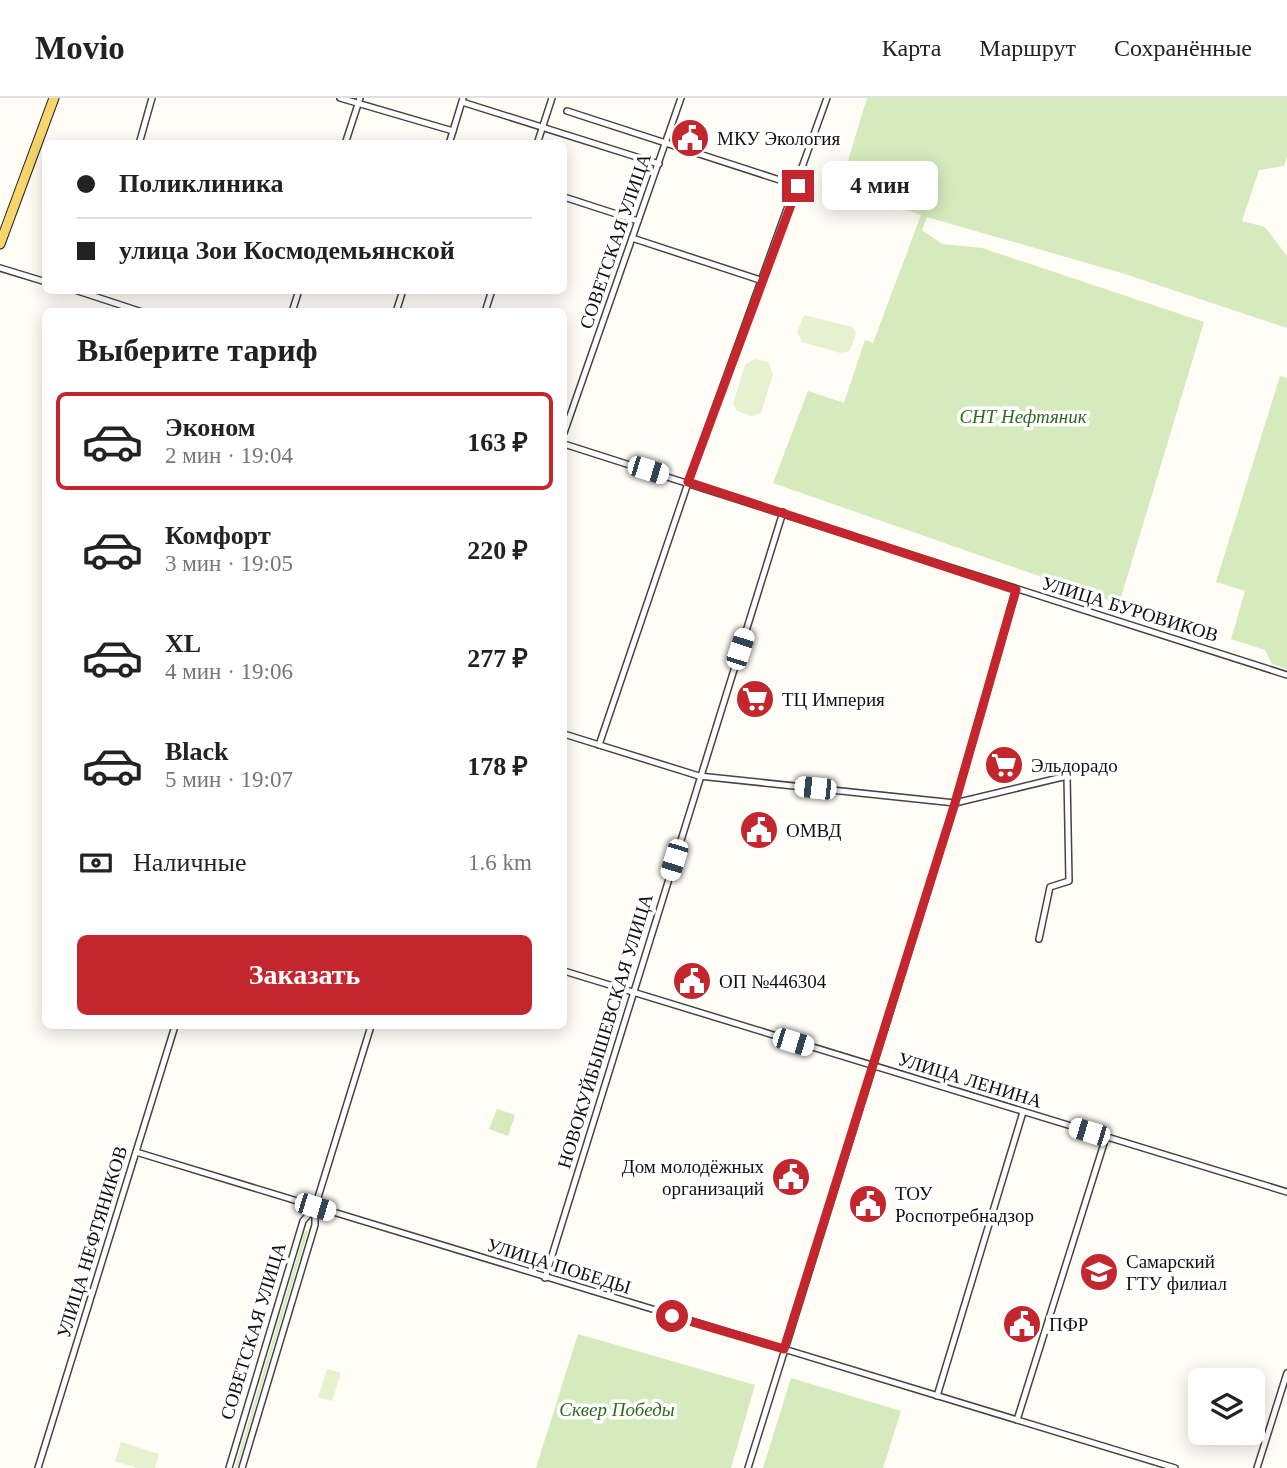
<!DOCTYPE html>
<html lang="ru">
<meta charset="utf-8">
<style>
body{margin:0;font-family:Georgia,serif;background:#f2f2f2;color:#222;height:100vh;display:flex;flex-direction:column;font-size:26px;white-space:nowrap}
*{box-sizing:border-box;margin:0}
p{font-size:23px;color:#767676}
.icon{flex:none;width:38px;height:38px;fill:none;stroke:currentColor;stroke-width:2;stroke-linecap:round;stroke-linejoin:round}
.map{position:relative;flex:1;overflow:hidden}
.drawer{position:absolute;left:42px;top:210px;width:525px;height:721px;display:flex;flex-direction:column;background:#fff;border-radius:10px;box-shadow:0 4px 18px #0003}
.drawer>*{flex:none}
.banner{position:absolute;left:42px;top:42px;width:525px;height:154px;border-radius:10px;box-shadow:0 4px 18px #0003;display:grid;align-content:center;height:154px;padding:0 35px;background:#fff}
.buttons{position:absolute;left:1188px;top:1270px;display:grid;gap:14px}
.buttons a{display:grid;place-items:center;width:77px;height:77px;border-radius:10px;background:#fff;box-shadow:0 4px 18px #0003;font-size:35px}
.end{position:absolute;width:32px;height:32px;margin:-16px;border:9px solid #c4262e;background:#fff;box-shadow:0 0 0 4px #fff}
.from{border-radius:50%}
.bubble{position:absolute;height:49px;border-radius:10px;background:#fff;box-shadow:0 4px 18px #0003;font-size:23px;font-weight:700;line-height:49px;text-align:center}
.car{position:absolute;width:21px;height:42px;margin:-21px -10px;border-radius:9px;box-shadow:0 0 5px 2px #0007;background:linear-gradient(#fff 24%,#345 0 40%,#fff 0 76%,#345 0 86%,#fff 0)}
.banner b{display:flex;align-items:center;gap:24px;height:66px;font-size:26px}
.banner b+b{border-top:2px solid #e0e0e0}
.banner i{width:18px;height:18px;background:#222}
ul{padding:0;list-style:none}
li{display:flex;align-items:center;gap:21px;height:98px;margin:0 14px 10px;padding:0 21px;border:4px solid transparent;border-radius:10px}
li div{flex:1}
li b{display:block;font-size:26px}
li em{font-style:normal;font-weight:700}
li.on{border-color:#c4262e}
li>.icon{width:63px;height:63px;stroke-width:1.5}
h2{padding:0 35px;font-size:32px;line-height:84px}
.pay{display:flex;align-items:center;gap:18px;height:77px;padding:0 35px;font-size:26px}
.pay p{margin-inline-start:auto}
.button{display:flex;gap:14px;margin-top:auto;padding:14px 35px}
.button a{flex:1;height:80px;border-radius:10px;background:#c4262e;color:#fff;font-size:28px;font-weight:700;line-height:80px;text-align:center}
header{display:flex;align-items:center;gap:42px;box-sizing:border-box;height:98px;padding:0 35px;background:#fff;border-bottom:2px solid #e0e0e0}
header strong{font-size:33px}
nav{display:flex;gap:38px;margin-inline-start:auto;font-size:24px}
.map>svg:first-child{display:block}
</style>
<header>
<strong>Movio</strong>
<nav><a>Карта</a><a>Маршрут</a><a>Сохранённые</a></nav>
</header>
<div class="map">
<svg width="1287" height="1370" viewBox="0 0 1287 1370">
<rect width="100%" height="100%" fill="#fffdf5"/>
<g fill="#d5ebbd">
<path d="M867 0H1287V58L1284 68 1259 72 1242 123 1265 129 1287 158V230L1125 176 927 119 922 132 942 146 982 150 1204 224 1119 506 773 385 808 293 844 305 865 242 873 245 921 117 840 89Z"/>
<path d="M1280 278 1287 280V571L1272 566 1265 552 1231 541 1245 493 1216 484Z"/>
<path d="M497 1011 515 1017 508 1038 489 1031Z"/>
<path d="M305 1133H308L237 1370H235Z"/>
<path d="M578 1236 755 1287 731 1370H536Z"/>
<path d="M791 1280 901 1313 883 1370H763Z"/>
</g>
<g fill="#e6f2cf">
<path d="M804 217 852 229 856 235 850 253 840 255 802 244 797 234Z"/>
<path d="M755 261 768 264 773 276 761 315 751 318 737 313 733 306 745 267Z"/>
<path d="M327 1271 341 1275 332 1303 318 1299Z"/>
<path d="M121 1344 159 1356 155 1370H137L115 1363Z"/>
</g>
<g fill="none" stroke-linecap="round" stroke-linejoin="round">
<defs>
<g id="minor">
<path d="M340 0 453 33"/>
<path d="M462 4 659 66"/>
<path d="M567 13 798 88"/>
<path d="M139 46 152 0"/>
<path d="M345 46 360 0"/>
<path d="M449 46 463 0"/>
<path d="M537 46 552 0"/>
<path d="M564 99 638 123"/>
<path d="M632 140 763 183"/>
<path d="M0 170 46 184"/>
<path d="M75 192 142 214"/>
<path d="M292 214 299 192"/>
<path d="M396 214 403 192"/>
<path d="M485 214 492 192"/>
<path d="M564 335 681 0"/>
<path d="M564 346 1287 577"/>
<path d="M564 636 699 678 955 705 1067 678 1069 783 1050 789 1039 841"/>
<path d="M599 647 688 385 827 0"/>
<path d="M564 873 1287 1094"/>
<path d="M136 1054 1175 1370"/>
<path d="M545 1180 783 414"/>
<path d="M937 1298 1023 1014"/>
<path d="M1017 1322 1106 1039"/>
<path d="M38 1370 175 928"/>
<path d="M229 1370 303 1123 315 1109"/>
<path d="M242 1370 315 1127V1109L371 928"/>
<path d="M748 1370 955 705 1016 492"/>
<path d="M1257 1370 1287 1275"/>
</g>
<path id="primary" d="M0 146 54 0"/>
</defs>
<use href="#minor" stroke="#444" stroke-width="8"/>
<use href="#primary" stroke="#222" stroke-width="11"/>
<use href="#minor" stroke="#fff" stroke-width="5"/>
<use href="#primary" stroke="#f9d66b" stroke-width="9"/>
</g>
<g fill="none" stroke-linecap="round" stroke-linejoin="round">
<path stroke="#c4262e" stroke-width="9" d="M672 1218 784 1251 955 705 1016 492 688 384 798 88"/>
</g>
<defs>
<symbol id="civic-disc" viewBox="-11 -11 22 22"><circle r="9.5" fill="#c4262e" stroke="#fff"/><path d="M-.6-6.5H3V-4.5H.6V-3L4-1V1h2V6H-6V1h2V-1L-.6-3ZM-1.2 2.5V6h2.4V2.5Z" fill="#fff"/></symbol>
<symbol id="supermarket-disc" viewBox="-11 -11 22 22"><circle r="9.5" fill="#c4262e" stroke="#fff"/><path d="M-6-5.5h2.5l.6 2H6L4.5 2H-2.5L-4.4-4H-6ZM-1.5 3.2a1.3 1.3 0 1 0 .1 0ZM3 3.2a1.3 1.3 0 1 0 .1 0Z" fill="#fff"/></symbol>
<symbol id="university-disc" viewBox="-11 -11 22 22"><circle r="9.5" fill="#c4262e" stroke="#fff"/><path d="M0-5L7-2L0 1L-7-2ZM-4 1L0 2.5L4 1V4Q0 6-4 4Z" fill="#fff"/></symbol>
</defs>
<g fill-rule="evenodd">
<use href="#civic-disc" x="668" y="18" width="44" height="44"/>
<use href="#supermarket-disc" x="733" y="579" width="44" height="44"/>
<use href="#supermarket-disc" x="982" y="645" width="44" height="44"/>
<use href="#civic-disc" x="737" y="710" width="44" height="44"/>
<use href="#civic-disc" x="670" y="861" width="44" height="44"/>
<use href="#civic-disc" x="769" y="1057" width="44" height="44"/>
<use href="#civic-disc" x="846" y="1084" width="44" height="44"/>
<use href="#university-disc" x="1077" y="1152" width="44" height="44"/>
<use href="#civic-disc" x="1000" y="1204" width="44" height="44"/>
</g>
<g text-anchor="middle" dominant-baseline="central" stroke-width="7" stroke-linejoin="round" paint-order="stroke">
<g font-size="19" fill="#111" stroke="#fff" text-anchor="start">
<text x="717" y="40">МКУ Экология</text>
<text x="782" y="601">ТЦ Империя</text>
<text x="1031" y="667">Эльдорадо</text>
<text x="786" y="732">ОМВД</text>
<text x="719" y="883">ОП №446304</text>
<text x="764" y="1068" text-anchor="end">Дом молодёжных<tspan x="764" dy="22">организаций</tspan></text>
<text x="895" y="1095">ТОУ<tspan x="895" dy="22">Роспотребнадзор</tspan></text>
<text x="1126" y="1163">Самарский<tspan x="1126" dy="22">ГТУ филиал</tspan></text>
<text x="1049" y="1226">ПФР</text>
</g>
<g font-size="19" fill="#111" stroke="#fff">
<text transform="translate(615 143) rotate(-71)">СОВЕТСКАЯ УЛИЦА</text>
<text transform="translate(1130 511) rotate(17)">УЛИЦА БУРОВИКОВ</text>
<text transform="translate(605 933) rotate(-73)">НОВОКУЙБЫШЕВСКАЯ УЛИЦА</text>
<text transform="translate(970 982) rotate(17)">УЛИЦА ЛЕНИНА</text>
<text transform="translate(92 1144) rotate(-73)">УЛИЦА НЕФТЯНИКОВ</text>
<text transform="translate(559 1168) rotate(17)">УЛИЦА ПОБЕДЫ</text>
<text transform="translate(253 1233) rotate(-73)">СОВЕТСКАЯ УЛИЦА</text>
</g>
<g font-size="19" font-style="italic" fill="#2f6b1f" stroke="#fff">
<text x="1023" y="318">СНТ Нефтяник</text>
<text x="617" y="1311">Сквер Победы</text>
</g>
</g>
</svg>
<div class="buttons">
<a><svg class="icon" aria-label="layers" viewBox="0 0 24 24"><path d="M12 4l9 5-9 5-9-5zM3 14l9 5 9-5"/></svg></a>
</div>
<i class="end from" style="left:672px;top:1218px"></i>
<i class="end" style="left:798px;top:88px"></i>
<div class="bubble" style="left:822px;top:63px;width:116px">4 мин</div>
<i class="car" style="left:648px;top:372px;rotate:107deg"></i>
<i class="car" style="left:740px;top:551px;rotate:18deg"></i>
<i class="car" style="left:815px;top:690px;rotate:276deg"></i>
<i class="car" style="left:674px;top:762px;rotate:197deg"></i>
<i class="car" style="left:793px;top:944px;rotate:107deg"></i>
<i class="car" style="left:1089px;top:1034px;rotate:287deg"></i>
<i class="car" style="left:315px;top:1109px;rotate:107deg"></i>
<div class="banner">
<b><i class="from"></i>Поликлиника</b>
<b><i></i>улица Зои Космодемьянской</b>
</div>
<section class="drawer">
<h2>Выберите тариф</h2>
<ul>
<li class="on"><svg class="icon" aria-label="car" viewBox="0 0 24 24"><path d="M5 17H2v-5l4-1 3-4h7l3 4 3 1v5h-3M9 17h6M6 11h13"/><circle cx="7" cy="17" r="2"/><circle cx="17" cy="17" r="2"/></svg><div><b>Эконом</b><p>2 мин · 19:04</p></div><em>163 ₽</em></li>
<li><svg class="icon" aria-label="car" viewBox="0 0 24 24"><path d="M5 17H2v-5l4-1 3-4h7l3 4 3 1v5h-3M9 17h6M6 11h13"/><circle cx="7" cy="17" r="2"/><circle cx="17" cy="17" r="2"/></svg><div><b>Комфорт</b><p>3 мин · 19:05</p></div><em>220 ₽</em></li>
<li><svg class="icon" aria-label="car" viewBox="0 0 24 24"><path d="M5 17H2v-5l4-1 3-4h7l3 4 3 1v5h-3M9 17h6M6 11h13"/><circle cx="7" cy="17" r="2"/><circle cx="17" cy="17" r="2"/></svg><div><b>XL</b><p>4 мин · 19:06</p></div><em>277 ₽</em></li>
<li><svg class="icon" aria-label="car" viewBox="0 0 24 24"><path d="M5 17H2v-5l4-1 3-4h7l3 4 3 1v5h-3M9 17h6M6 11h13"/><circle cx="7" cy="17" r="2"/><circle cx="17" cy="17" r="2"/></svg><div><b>Black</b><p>5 мин · 19:07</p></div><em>178 ₽</em></li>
</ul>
<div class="pay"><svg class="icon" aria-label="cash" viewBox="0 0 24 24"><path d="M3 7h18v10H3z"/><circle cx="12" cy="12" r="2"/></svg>Наличные<p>1.6 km</p></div>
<div class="button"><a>Заказать</a></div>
</section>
</div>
